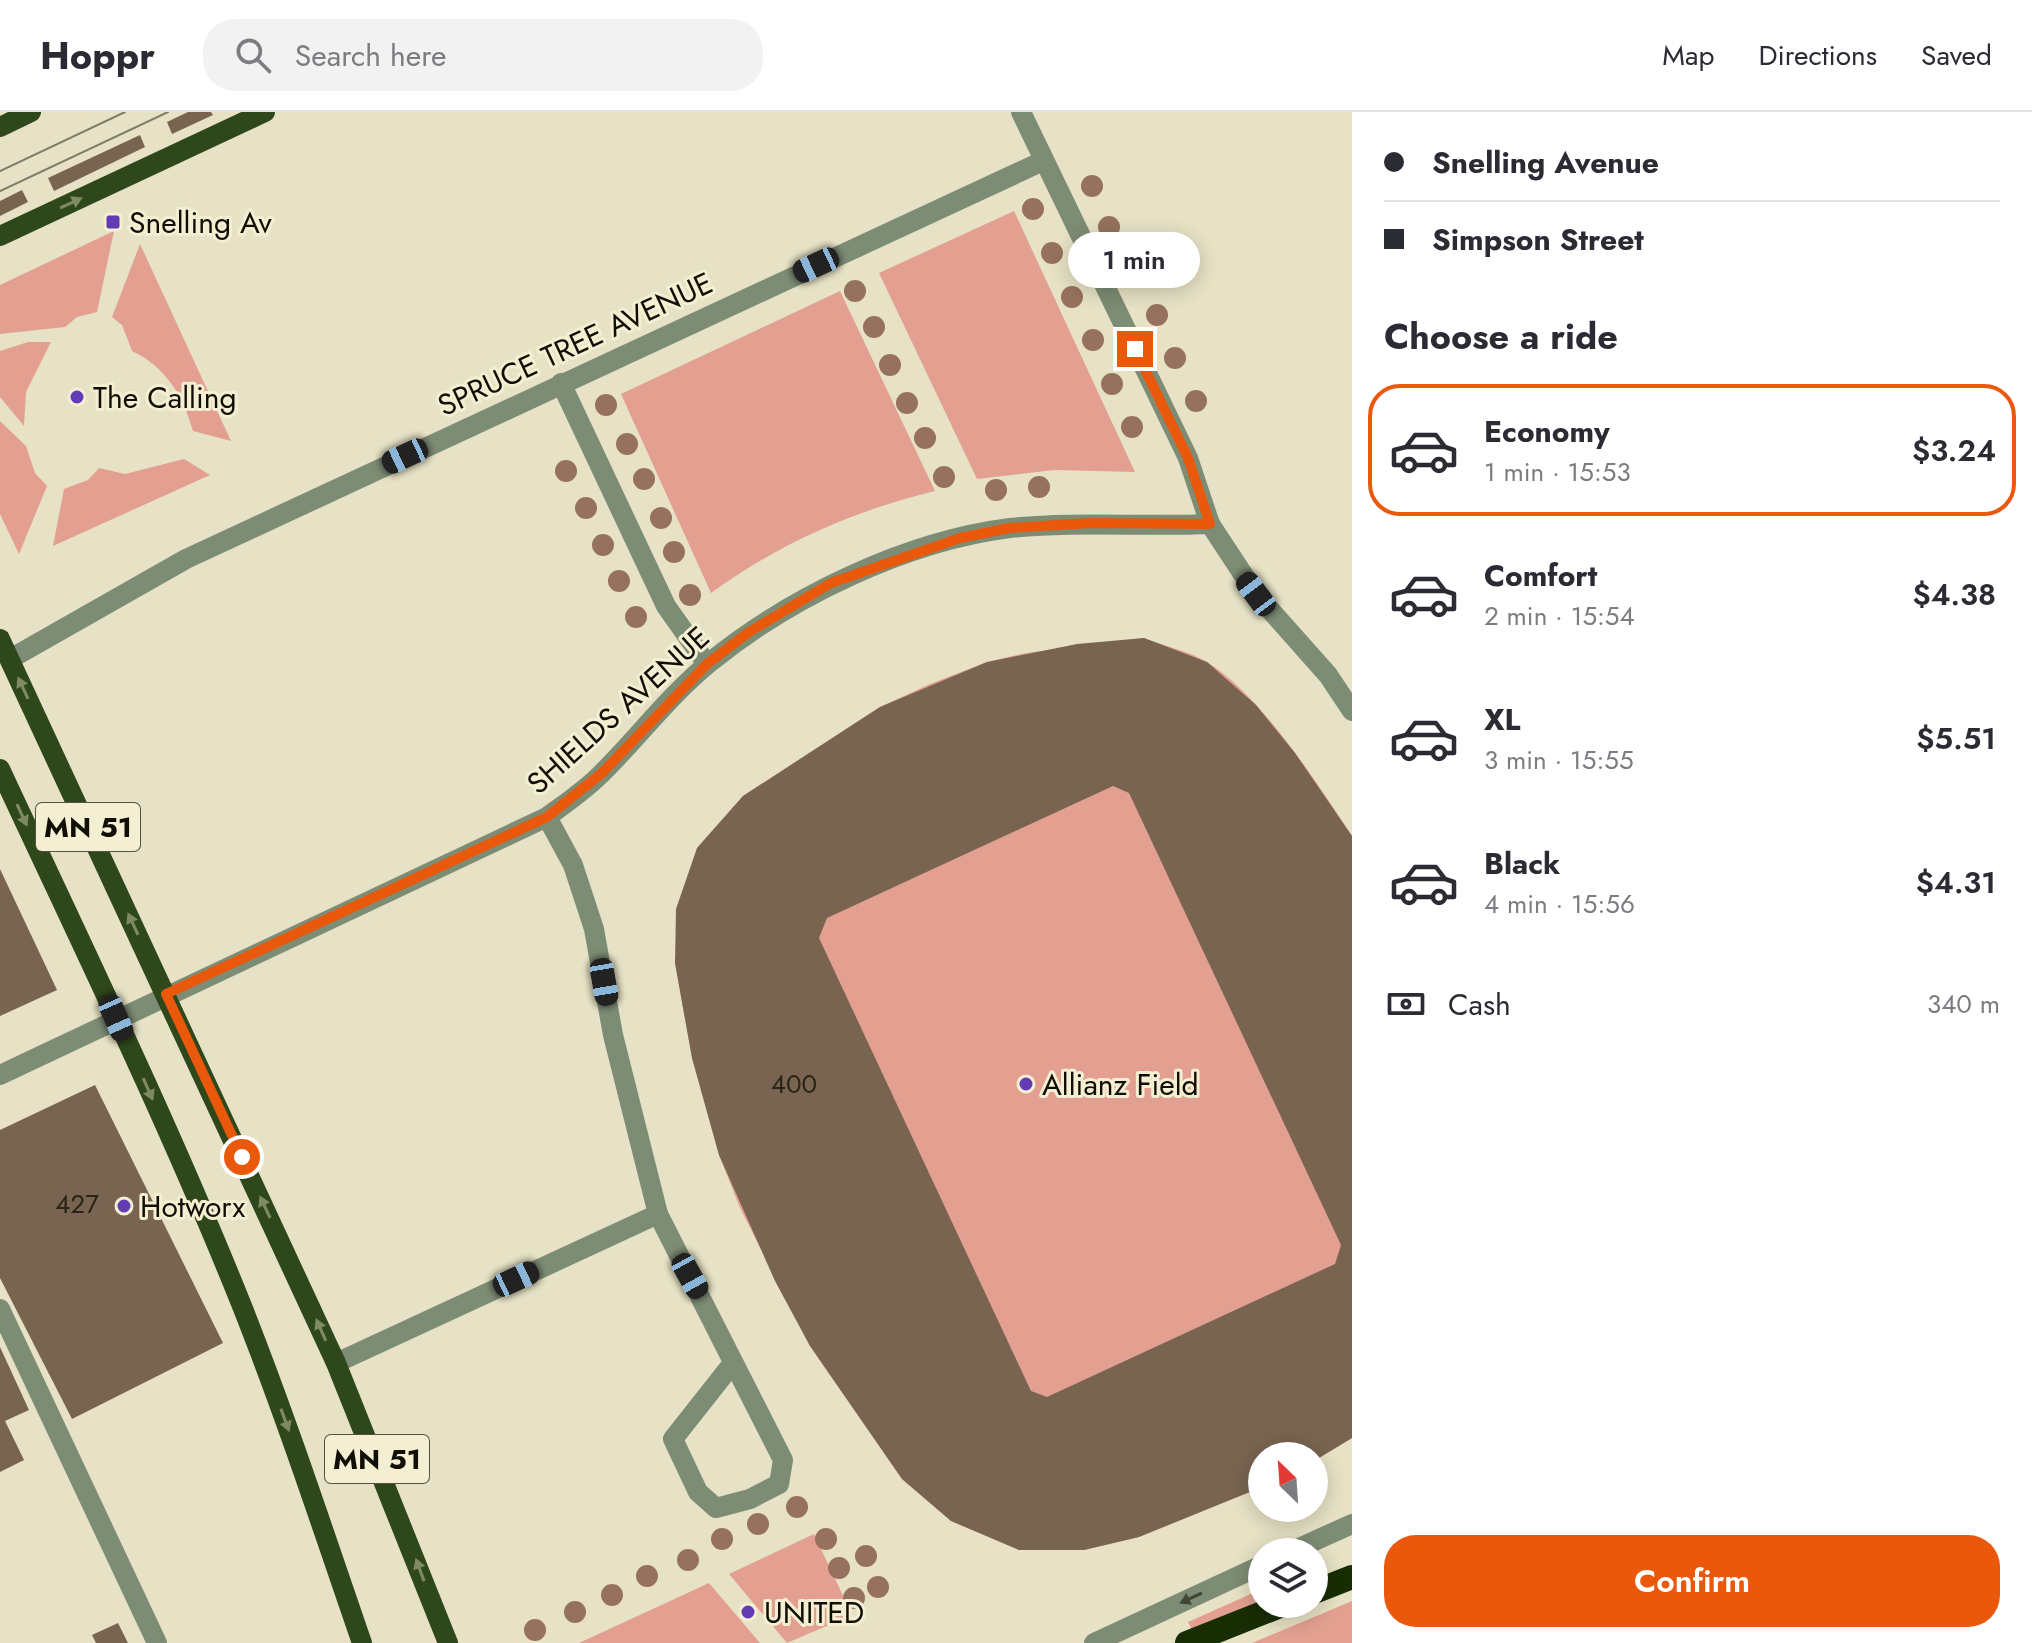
<!DOCTYPE html>
<meta charset="utf-8">
<style>
body{margin:0;font-family:Jost,sans-serif;background:#f2f2f3;color:#2b2b33;height:100vh;display:flex;flex-direction:column;font-size:30px;white-space:nowrap}
*{box-sizing:border-box;margin:0}
p{font-size:26px;color:#7c7c81}
.icon{flex:none;width:44px;height:44px;fill:none;stroke:currentColor;stroke-width:2;stroke-linecap:round;stroke-linejoin:round}
.map{position:relative;flex:1;overflow:hidden}
.details{display:flex;flex-direction:column;background:#fff;width:680px}
.details>*{flex:none}
.banner{display:grid;align-content:center;height:176px;padding:0 32px;background:#fff}
.needle{width:52px;rotate:335deg}
.buttons{position:absolute;left:1248px;top:1330px;display:grid;gap:16px}
.buttons a{display:grid;place-items:center;width:80px;height:80px;border-radius:50%;background:#fff;box-shadow:0 4px 20px #0003;font-size:40px}
.end{position:absolute;width:36px;height:36px;margin:-18px;border:10px solid #ea580c;background:#fff;box-shadow:0 0 0 4px #fff}
.from{border-radius:50%}
.bubble{position:absolute;height:56px;border-radius:28px;background:#fff;box-shadow:0 4px 20px #0003;font-size:26px;font-weight:600;line-height:56px;text-align:center}
.car{position:absolute;width:24px;height:48px;margin:-24px -12px;border-radius:10px;box-shadow:0 0 6px 2px #0007;background:linear-gradient(#222 24%,#8ab4d8 0 40%,#222 0 76%,#8ab4d8 0 86%,#222 0)}
.banner b{display:flex;align-items:center;gap:28px;height:76px;font-size:30px}
.banner b+b{border-top:2px solid #e1e1e2}
.banner i{width:20px;height:20px;background:#2b2b33}
ul{padding:0;list-style:none}
li{display:flex;align-items:center;gap:24px;height:132px;margin:0 16px 12px;padding:0 16px;border:4px solid transparent;border-radius:32px}
li div{flex:1}
li b{display:block;font-size:30px}
li em{font-style:normal;font-weight:600}
li.selected{border-color:#ea580c}
li>.icon{width:72px;height:72px;stroke-width:1.5}
h2{padding:0 32px;font-size:36px;line-height:96px}
.pay{display:flex;align-items:center;gap:20px;height:88px;padding:0 32px;font-size:30px}
.pay p{margin-inline-start:auto}
.action{display:flex;gap:16px;margin-top:auto;padding:16px 32px}
.action a{flex:1;height:92px;border-radius:32px;background:#ea580c;color:#fff;font-size:32px;font-weight:600;line-height:92px;text-align:center}
header{display:flex;align-items:center;gap:48px;box-sizing:border-box;height:112px;padding:0 40px;background:#fff;border-bottom:2px solid #e1e1e2}
header strong{font-size:38px}
nav{display:flex;gap:44px;margin-inline-start:auto;font-size:28px}
.search{width:560px;height:72px;background:#f2f2f3;display:flex;align-items:center;gap:20px;box-sizing:border-box;padding:0 28px;border-radius:32px;color:#7c7c81;font-size:30px}
main{display:flex;flex:1;min-height:0}
.map>svg:first-child{display:block}
</style>
<header>
<strong>Hoppr</strong>
<div class="search"><svg class="icon" aria-label="search" viewBox="0 0 24 24"><circle cx="10" cy="10" r="6"/><path d="M15 15l6 6"/></svg>Search here</div>
<nav><a>Map</a><a>Directions</a><a>Saved</a></nav>
</header>
<main>
<div class="map">
<svg width="1352" height="1531" viewBox="0 0 1352 1531">
<rect width="100%" height="100%" fill="#e7e2c5"/>
<g fill="#e3a091">
<path d="M1014 99 1135 360 1054 358 977 367 879 161Z"/>
<path d="M114 119 97 200 77 205 65 215 0 222V173Z"/>
<path d="M140 132 231 329 193 319C183 284 166 255 132 239L122 213 112 205Z"/>
<path d="M840 179 935 379C853 399 780 431 711 481L621 282Z"/>
<path d="M28 230H51L26 280 24 314 0 285V239Z"/>
<path d="M0 309 26 334 35 361 47 374 19 442 0 402Z"/>
<path d="M184 347 210 363 53 434 64 377 88 368 99 356 125 362Z"/>
<path d="M1144 526C1164 534 1189 539 1207 550 1260 582 1318 672 1352 724V1326L1314 1349V1344H1262V1375L1139 1425 1084 1438H1019L951 1409 902 1367 810 1234 740 1096 719 1043 692 946 675 851 697 736 743 684 880 595 930 572 987 550 1026 541Z"/>
<path d="M814 1422 852 1503 787 1531 729 1462Z"/>
<path d="M709 1471 760 1531H579Z"/>
<path d="M1262 1477V1488L1192 1518 1188 1510Z"/>
<path d="M1352 1489V1531H1252Z"/>
</g>
<g fill="#786450" fill-rule="evenodd">
<path d="M188 0H211L213 3 172 22 167 10Z"/>
<path d="M140 23 145 35 54 79 48 66Z"/>
<path d="M22 78 28 90 0 104V89Z"/>
<path d="M1144 526 1207 550 1256 593 1295 641 1352 724V1326L1314 1349V1344H1262V1375L1139 1425 1084 1438H1019L951 1409 902 1367 810 1234 775 1169 719 1043 692 946 675 851 676 797 697 736 743 684 880 595 987 550 1077 532ZM1113 674 1129 681 1341 1133 1335 1152 1047 1285 1031 1279 819 826 827 806Z"/>
<path d="M0 757 57 878 0 904Z"/>
<path d="M95 973 223 1231 72 1307 0 1166V1018Z"/>
<path d="M0 1235 29 1298 5 1309 24 1348 0 1360Z"/>
<path d="M118 1511 128 1531H96L92 1523Z"/>
</g>
<g fill="none" stroke-linecap="round" stroke-linejoin="round">
<g stroke="#7d8c74" stroke-width="20">
<path d="M1021 0 1188 346 1210 412 1256 482 1328 563 1352 599"/>
<path d="M561 271 666 494 707 552"/>
<path d="M10 547 186 447 1043 49"/>
<path d="M547 705 573 753 594 817 613 923 658 1102 783 1348 779 1372 750 1387 716 1396 698 1380 673 1327 733 1251"/>
<path d="M0 963 547 705C566 691 587 677 604 659 639 624 670 583 709 551 790 485 906 429 1010 416 1077 409 1144 415 1210 412"/>
<path d="M0 1197 157 1531"/>
<path d="M336 1251 658 1102"/>
<path d="M1290 1440 1352 1412"/>
<path d="M1094 1531 1262 1453"/>
</g>
<g stroke="#2e471b" stroke-width="20">
<path d="M0 15 31 0"/>
<path d="M0 124 265 0"/>
<path d="M0 527 336 1251 448 1531"/>
<path d="M0 657C83 835 169 1012 242 1194 286 1305 323 1418 362 1531"/>
</g>
<g stroke="#182d04" stroke-width="24">
<path d="M1314 1480 1352 1465"/>
<path d="M1187 1531 1285 1492"/>
</g>
<g stroke="#7f7b68" stroke-width="2">
<path d="M0 59 125 0"/>
<path d="M0 79 168 0"/>
</g>
</g>
<g fill="#96725e">
<circle cx="1092" cy="74" r="11"/>
<circle cx="1033" cy="97" r="11"/>
<circle cx="1109" cy="115" r="11"/>
<circle cx="1052" cy="141" r="11"/>
<circle cx="1129" cy="158" r="11"/>
<circle cx="855" cy="179" r="11"/>
<circle cx="1072" cy="185" r="11"/>
<circle cx="1157" cy="203" r="11"/>
<circle cx="874" cy="215" r="11"/>
<circle cx="1093" cy="228" r="11"/>
<circle cx="1175" cy="246" r="11"/>
<circle cx="890" cy="253" r="11"/>
<circle cx="1112" cy="272" r="11"/>
<circle cx="1196" cy="289" r="11"/>
<circle cx="907" cy="291" r="11"/>
<circle cx="606" cy="293" r="11"/>
<circle cx="1132" cy="315" r="11"/>
<circle cx="925" cy="326" r="11"/>
<circle cx="627" cy="332" r="11"/>
<circle cx="566" cy="359" r="11"/>
<circle cx="944" cy="365" r="11"/>
<circle cx="644" cy="367" r="11"/>
<circle cx="1039" cy="375" r="11"/>
<circle cx="996" cy="378" r="11"/>
<circle cx="586" cy="396" r="11"/>
<circle cx="661" cy="406" r="11"/>
<circle cx="603" cy="433" r="11"/>
<circle cx="674" cy="440" r="11"/>
<circle cx="619" cy="469" r="11"/>
<circle cx="690" cy="483" r="11"/>
<circle cx="636" cy="505" r="11"/>
<circle cx="797" cy="1395" r="11"/>
<circle cx="758" cy="1412" r="11"/>
<circle cx="722" cy="1427" r="11"/>
<circle cx="826" cy="1427" r="11"/>
<circle cx="866" cy="1444" r="11"/>
<circle cx="688" cy="1448" r="11"/>
<circle cx="839" cy="1456" r="11"/>
<circle cx="647" cy="1464" r="11"/>
<circle cx="878" cy="1475" r="11"/>
<circle cx="612" cy="1483" r="11"/>
<circle cx="854" cy="1486" r="11"/>
<circle cx="575" cy="1500" r="11"/>
<circle cx="535" cy="1518" r="11"/>
</g>
<defs><path id="oneway-solid" d="M-6-.8H1V-3.2L6.5 0L1 3.2V.8H-6Z" transform="scale(2)"/></defs>
<g fill="#7d8a64">
<use href="#oneway-solid" transform="translate(71 91) rotate(-25)"/>
<use href="#oneway-solid" transform="translate(23 576) rotate(-115)"/>
<use href="#oneway-solid" transform="translate(22 703) rotate(65)"/>
<use href="#oneway-solid" transform="translate(133 812) rotate(-115)"/>
<use href="#oneway-solid" transform="translate(148 977) rotate(66)"/>
<use href="#oneway-solid" transform="translate(265 1095) rotate(-115)"/>
<use href="#oneway-solid" transform="translate(321 1218) rotate(-114)"/>
<use href="#oneway-solid" transform="translate(285 1308) rotate(70)"/>
<use href="#oneway-solid" transform="translate(420 1458) rotate(-110)"/>
</g>
<use fill="#414737" href="#oneway-solid" transform="translate(1191 1486) rotate(155)"/>
<g fill="none" stroke-linecap="round" stroke-linejoin="round">
<path stroke="#ea580c" stroke-width="10" d="M242 1045 166 882 547 705 602 661 707 552 749 520 831 471 960 426 1009 416 1091 411 1210 412 1188 346 1135 237"/>
</g>
<g fill="#633cb5" stroke="#f4efd2" stroke-width="3">
<rect x="105" y="102" width="16" height="16" rx="4"/>
<circle cx="77" cy="285" r="8"/>
<circle cx="1026" cy="972" r="8"/>
<circle cx="124" cy="1094" r="8"/>
<circle cx="748" cy="1500" r="8"/>
</g>
<g text-anchor="middle" dominant-baseline="central" stroke-width="6" stroke-linejoin="round" paint-order="stroke">
<g font-size="26" fill="#2a2418">
<text x="794" y="972">400</text>
<text x="77" y="1092">427</text>
</g>
<g fill="#f4efd2" stroke="#545242" stroke-width="2">
<rect x="36" y="691" width="104" height="48" rx="6"/>
<rect x="325" y="1323" width="104" height="48" rx="6"/>
</g>
<g font-size="28" font-weight="bold" fill="#100e05">
<text x="88" y="715">MN 51</text>
<text x="377" y="1347">MN 51</text>
</g>
<g font-size="30" fill="#100e05" stroke="#f4efd2" text-anchor="start">
<text x="129" y="110">Snelling Av</text>
<text x="93" y="285">The Calling</text>
<text x="1042" y="972">Allianz Field</text>
<text x="140" y="1094">Hotworx</text>
<text x="764" y="1500">UNITED</text>
</g>
<g font-size="30" fill="#100e05" stroke="#f4efd2">
<text transform="translate(575 232) rotate(-25)">SPRUCE TREE AVENUE</text>
<text transform="translate(618 598) rotate(-42)">SHIELDS AVENUE</text>
</g>
</g>
</svg>
<div class="buttons">
<a><svg class="needle" viewBox="-14 -14 28 28"><path d="M0-13l5 13h-10z" fill="#e53935"/><path d="M0 13l5-13h-10z" fill="#7c7c81"/></svg></a>
<a><svg class="icon" aria-label="layers" viewBox="0 0 24 24"><path d="M12 4l9 5-9 5-9-5zM3 14l9 5 9-5"/></svg></a>
</div>
<i class="end from" style="left:242px;top:1045px"></i>
<i class="end" style="left:1135px;top:237px"></i>
<div class="bubble" style="left:1068px;top:120px;width:132px">1 min</div>
<i class="car" style="left:816px;top:153px;rotate:245deg"></i>
<i class="car" style="left:405px;top:344px;rotate:245deg"></i>
<i class="car" style="left:1256px;top:482px;rotate:323deg"></i>
<i class="car" style="left:604px;top:870px;rotate:170deg"></i>
<i class="car" style="left:116px;top:906px;rotate:156deg"></i>
<i class="car" style="left:690px;top:1164px;rotate:151deg"></i>
<i class="car" style="left:516px;top:1167px;rotate:65deg"></i>
</div>
<section class="details">
<div class="banner">
<b><i class="from"></i>Snelling Avenue</b>
<b><i></i>Simpson Street</b>
</div>
<h2>Choose a ride</h2>
<ul>
<li class="selected"><svg class="icon" aria-label="car" viewBox="0 0 24 24"><path d="M5 17H2v-5l4-1 3-4h7l3 4 3 1v5h-3M9 17h6M6 11h13"/><circle cx="7" cy="17" r="2"/><circle cx="17" cy="17" r="2"/></svg><div><b>Economy</b><p>1 min · 15:53</p></div><em>$3.24</em></li>
<li><svg class="icon" aria-label="car" viewBox="0 0 24 24"><path d="M5 17H2v-5l4-1 3-4h7l3 4 3 1v5h-3M9 17h6M6 11h13"/><circle cx="7" cy="17" r="2"/><circle cx="17" cy="17" r="2"/></svg><div><b>Comfort</b><p>2 min · 15:54</p></div><em>$4.38</em></li>
<li><svg class="icon" aria-label="car" viewBox="0 0 24 24"><path d="M5 17H2v-5l4-1 3-4h7l3 4 3 1v5h-3M9 17h6M6 11h13"/><circle cx="7" cy="17" r="2"/><circle cx="17" cy="17" r="2"/></svg><div><b>XL</b><p>3 min · 15:55</p></div><em>$5.51</em></li>
<li><svg class="icon" aria-label="car" viewBox="0 0 24 24"><path d="M5 17H2v-5l4-1 3-4h7l3 4 3 1v5h-3M9 17h6M6 11h13"/><circle cx="7" cy="17" r="2"/><circle cx="17" cy="17" r="2"/></svg><div><b>Black</b><p>4 min · 15:56</p></div><em>$4.31</em></li>
</ul>
<div class="pay"><svg class="icon" aria-label="cash" viewBox="0 0 24 24"><path d="M3 7h18v10H3z"/><circle cx="12" cy="12" r="2"/></svg>Cash<p>340 m</p></div>
<div class="action"><a>Confirm</a></div>
</section>
</main>
